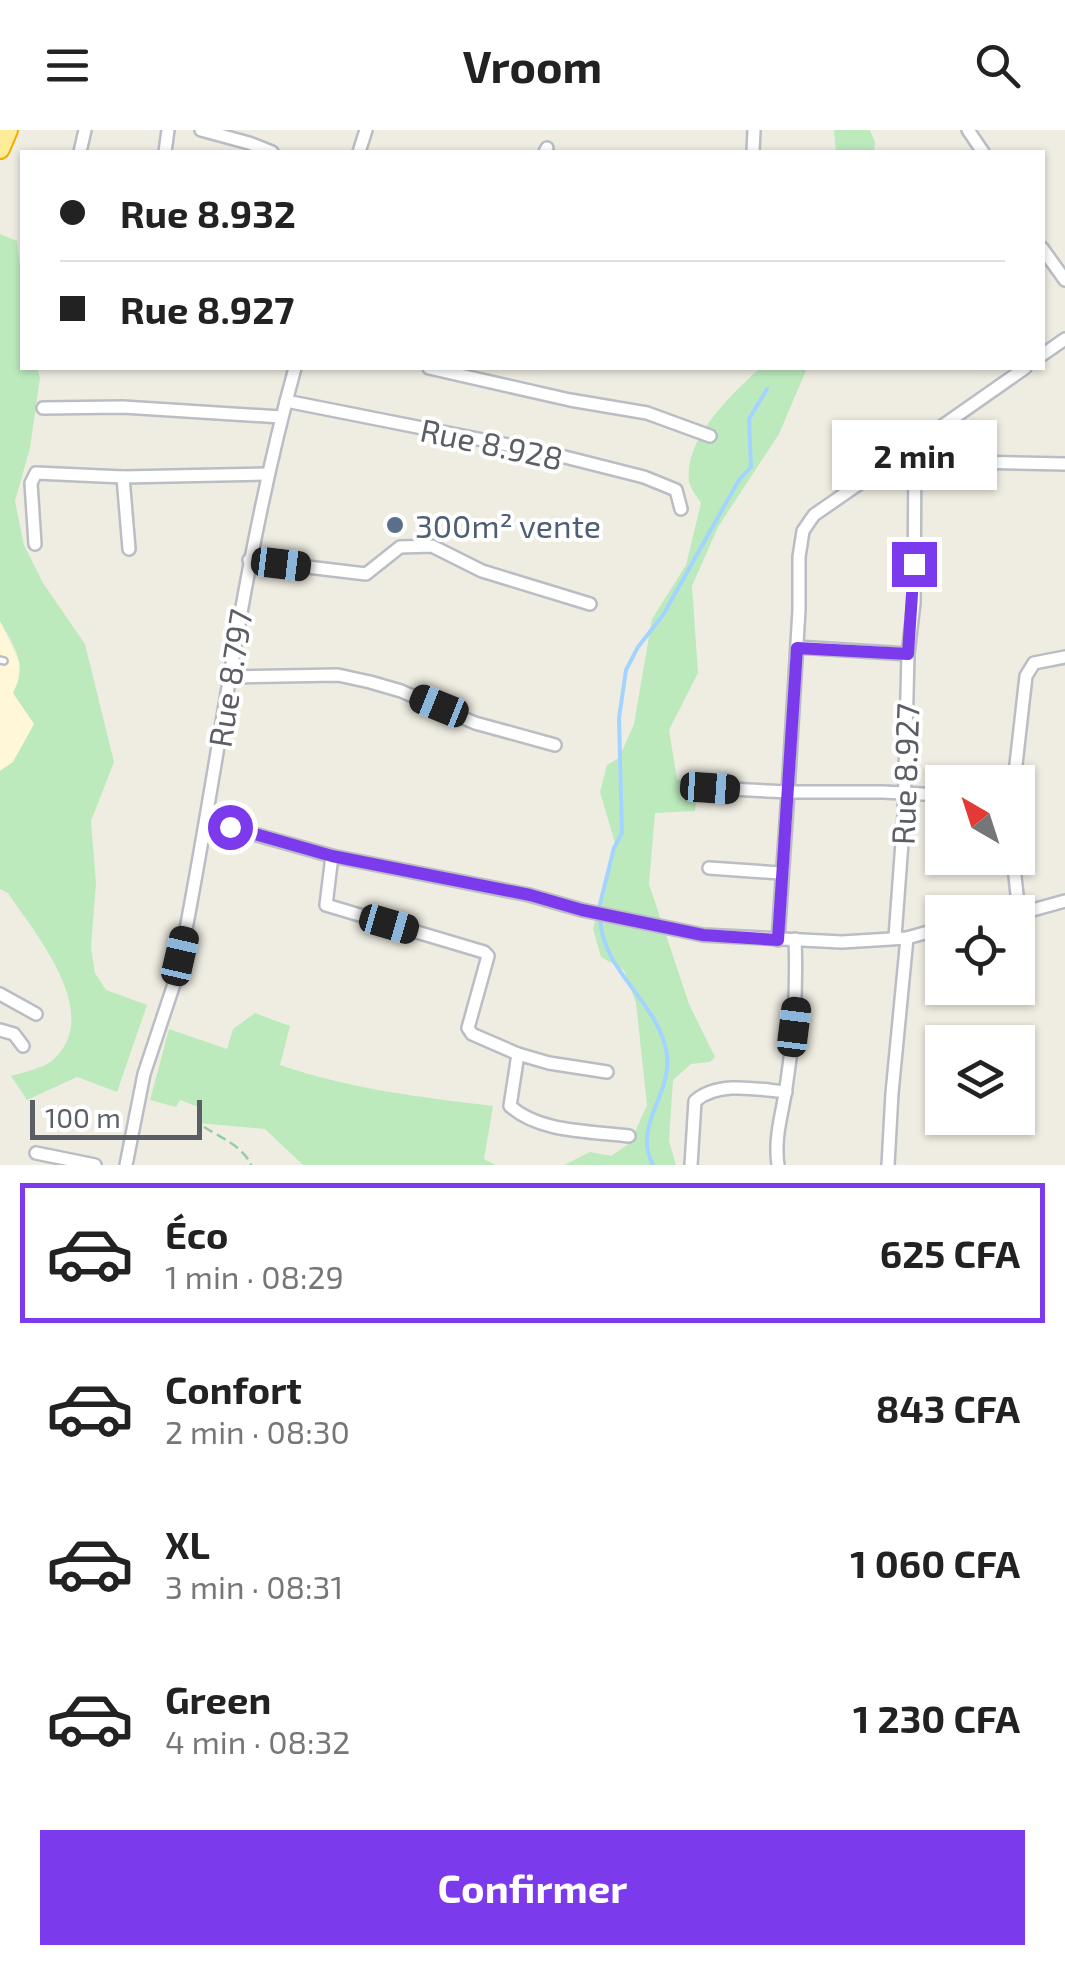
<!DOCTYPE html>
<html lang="fr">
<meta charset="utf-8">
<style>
body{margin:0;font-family:"Exo 2",sans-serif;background:#f6f6f6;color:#222;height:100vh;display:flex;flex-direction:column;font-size:38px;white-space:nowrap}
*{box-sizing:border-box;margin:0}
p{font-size:32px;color:#767676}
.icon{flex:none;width:55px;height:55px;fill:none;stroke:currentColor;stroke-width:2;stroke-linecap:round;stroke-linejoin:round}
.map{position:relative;height:1035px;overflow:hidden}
.sheet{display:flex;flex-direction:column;background:#fff;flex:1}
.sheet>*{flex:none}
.top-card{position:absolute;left:20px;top:20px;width:1025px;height:220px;border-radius:0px;box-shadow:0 2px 8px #0004;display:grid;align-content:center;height:220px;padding:0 40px;background:#fff}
.needle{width:65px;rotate:321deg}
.controls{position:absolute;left:925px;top:635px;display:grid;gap:20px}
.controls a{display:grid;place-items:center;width:110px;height:110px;border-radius:0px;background:#fff;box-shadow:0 2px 8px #0004;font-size:50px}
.scale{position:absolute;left:30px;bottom:25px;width:172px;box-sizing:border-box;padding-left:10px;border:5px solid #5b5f65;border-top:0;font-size:28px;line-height:35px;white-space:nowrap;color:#5b5f65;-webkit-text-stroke:8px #fff;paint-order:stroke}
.end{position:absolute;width:45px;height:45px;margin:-22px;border:12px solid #7c3aed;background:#fff;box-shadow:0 0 0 5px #fff}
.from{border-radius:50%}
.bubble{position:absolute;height:70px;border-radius:0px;background:#fff;box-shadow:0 2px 8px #0004;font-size:32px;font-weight:700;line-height:70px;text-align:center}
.car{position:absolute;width:30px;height:60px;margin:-30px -15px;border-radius:12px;box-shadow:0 0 8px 2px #0007;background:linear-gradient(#222 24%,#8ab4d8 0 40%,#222 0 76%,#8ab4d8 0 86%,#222 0)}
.top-card b{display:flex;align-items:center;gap:35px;height:95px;font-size:38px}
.top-card b+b{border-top:2px solid #e0e0e0}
.top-card i{width:25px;height:25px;background:#222}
ul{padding:18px 0 0;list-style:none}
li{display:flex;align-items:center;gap:30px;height:140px;margin:0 20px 15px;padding:0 20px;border:5px solid transparent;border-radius:0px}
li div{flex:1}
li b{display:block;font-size:38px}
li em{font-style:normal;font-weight:700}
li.on{border-color:#7c3aed}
li>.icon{width:90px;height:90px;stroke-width:1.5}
.cta{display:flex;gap:20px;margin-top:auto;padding:20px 40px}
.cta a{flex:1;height:115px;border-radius:0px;background:#7c3aed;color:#fff;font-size:40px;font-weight:700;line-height:115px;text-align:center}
header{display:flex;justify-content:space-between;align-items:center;height:130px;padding:0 40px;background:#fff;font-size:45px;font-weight:700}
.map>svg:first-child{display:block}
</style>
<header><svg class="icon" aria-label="menu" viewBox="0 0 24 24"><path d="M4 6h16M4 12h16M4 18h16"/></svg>Vroom<svg class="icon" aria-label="search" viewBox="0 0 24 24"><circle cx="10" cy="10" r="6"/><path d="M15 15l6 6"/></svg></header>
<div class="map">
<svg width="1065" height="1035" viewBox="0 0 1065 1035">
<rect width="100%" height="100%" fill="#efede2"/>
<path fill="#fff7d8" d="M0 491 20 534 22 546 14 564 35 594 13 632 0 641Z"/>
<g fill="#bceabd">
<path d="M834 0H870L875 12 874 22H836Z"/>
<path d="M0 104 17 111 22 156V238H37L40 248 30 318 15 371 24 415 43 453 85 514 114 632 91 691 96 753 91 818 95 843 106 860 147 875 117 962 77 947 27 970 11 946C24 942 45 938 54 929 103 883 36 805 8 763L0 759V641L13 632 34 594 13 563C28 533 15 519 0 491Z"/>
<path d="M760 238H807L779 304 718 397 692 456 698 543 669 600 677 649 698 661 695 681 655 683 649 754 689 874 715 927 710 932 691 934 673 950 669 1011 676 1035H564L590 1022 611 1026 630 1013 647 975 636 873 624 840 601 827 593 799 615 713 600 662 607 635 619 628 634 594 652 489 686 435 701 373C697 367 690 358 689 351 684 308 732 264 760 238Z"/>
<path d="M255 883 290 896 280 935C350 959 420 967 493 976L484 1029 496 1035H303L265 999 198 993 201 978 180 970 176 977 150 970 169 899 227 919 233 899Z"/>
</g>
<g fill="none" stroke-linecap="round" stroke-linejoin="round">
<g stroke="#a3d4ff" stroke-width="4">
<path d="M599 778 614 718 622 703 619 588 626 540 638 517 663 485 739 350 751 337 749 289 767 259"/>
<path d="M600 788C602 842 660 873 667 925 672 965 632 996 653 1035"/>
</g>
<defs>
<path id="service" d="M0 530 4 531"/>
<g id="minor">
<path d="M201 0 249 13 272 22"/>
<path d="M968 0 983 22"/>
<path d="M80 22 85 0"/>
<path d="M165 22 168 0"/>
<path d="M359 22 366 0"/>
<path d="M545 22 547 18"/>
<path d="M753 22 754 0"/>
<path d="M1042 118 1065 150"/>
<path d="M1042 225 1065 209"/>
<path d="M429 238 570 270 647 283 710 306"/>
<path d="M286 271 549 323 644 347 676 360 681 379"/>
<path d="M43 278 123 277 281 287"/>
<path d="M916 331 1065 334"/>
<path d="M123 347 129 419"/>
<path d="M35 414 31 353 36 343 123 347 267 344"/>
<path d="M249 430 366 444 400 417 432 416 482 441 590 474"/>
<path d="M797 517 908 524"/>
<path d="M228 547 338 545 370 552 401 561 475 593 555 615"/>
<path d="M1014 652 1026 546 1034 533 1065 527"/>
<path d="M711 658 788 662 799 480V427L803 401 814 385 915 315"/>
<path d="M207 691 332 726 529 765 582 780 703 805 842 812 907 808 942 798"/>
<path d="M332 726 326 775 484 822 488 826 468 898 472 904 518 924 510 976C540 1003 591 1001 629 1006"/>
<path d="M1013 728 1019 783"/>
<path d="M709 738 780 743"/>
<path d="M1018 784 1065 771"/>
<path d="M895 807 904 685 908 524 914 473 915 315 1025 238"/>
<path d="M778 810 788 662H883L942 665"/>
<path d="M0 864 36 884"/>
<path d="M0 900 14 904 23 916"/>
<path d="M518 924 549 933 607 942"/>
<path d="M36 1023 95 1035"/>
<path d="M126 1035 144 944 174 854 186 799C222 611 244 422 295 238"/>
<path d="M691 1035 695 971C718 951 756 959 786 962"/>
<path d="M778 1035C774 1007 782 985 786 958 794 908 797 860 795 809"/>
<path d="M888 1035 892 963 907 808"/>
</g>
<path id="trunk" d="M0 19 8 0"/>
</defs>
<use href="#service" stroke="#babdc3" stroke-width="10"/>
<use href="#minor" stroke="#babdc3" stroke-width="16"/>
<use href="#trunk" stroke="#f2ac00" stroke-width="22"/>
<path stroke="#95cba6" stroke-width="2.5" stroke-dasharray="10 5" stroke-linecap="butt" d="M204 997C220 1007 244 1017 251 1035"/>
<use href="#service" stroke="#fff" stroke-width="5"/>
<use href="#minor" stroke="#fff" stroke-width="11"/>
<use href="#trunk" stroke="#ffec99" stroke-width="18"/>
</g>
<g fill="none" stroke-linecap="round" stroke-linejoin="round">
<path stroke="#7c3aed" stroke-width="12" d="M230 697 332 726 530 765 582 780 703 805 778 810 797 518 908 524 914 434"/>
</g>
<circle fill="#5c6f8a" stroke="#fff" stroke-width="4" cx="395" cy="395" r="10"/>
<g text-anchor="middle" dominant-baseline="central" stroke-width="8" stroke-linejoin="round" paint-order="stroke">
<g font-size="32" fill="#5b5f65" stroke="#fff">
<text transform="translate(492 313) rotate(12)">Rue 8.928</text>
<text transform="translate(229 548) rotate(-81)">Rue 8.797</text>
<text transform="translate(904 644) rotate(-88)">Rue 8.927</text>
</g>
<g font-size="32" fill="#4e5e75" stroke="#fff" text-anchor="start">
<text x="415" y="395">300m² vente</text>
</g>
</g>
</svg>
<div class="controls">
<a><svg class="needle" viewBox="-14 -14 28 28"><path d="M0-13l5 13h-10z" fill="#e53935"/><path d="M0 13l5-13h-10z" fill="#767676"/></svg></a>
<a><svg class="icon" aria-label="locate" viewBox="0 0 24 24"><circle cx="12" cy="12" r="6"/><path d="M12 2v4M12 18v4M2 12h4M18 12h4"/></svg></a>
<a><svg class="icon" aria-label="layers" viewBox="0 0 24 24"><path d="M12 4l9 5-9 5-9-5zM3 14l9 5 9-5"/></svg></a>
</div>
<div class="scale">100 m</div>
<i class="end from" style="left:230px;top:697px"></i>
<i class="end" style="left:914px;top:434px"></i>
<div class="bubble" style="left:832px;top:290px;width:165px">2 min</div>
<i class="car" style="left:281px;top:434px;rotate:97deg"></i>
<i class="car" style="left:439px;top:576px;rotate:292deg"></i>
<i class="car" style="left:710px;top:658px;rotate:94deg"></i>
<i class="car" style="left:389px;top:794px;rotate:106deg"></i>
<i class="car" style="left:180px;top:826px;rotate:13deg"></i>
<i class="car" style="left:794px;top:897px;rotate:7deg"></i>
<div class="top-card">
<b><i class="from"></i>Rue 8.932</b>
<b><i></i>Rue 8.927</b>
</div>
</div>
<section class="sheet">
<ul>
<li class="on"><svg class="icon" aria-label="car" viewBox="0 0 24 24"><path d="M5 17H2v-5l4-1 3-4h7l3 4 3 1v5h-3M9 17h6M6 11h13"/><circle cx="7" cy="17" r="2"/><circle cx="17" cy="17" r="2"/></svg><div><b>Éco</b><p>1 min · 08:29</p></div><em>625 CFA</em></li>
<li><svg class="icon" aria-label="car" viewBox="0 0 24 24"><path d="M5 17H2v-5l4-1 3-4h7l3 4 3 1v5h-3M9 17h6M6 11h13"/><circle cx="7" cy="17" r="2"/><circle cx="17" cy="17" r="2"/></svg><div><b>Confort</b><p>2 min · 08:30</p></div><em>843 CFA</em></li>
<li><svg class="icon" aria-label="car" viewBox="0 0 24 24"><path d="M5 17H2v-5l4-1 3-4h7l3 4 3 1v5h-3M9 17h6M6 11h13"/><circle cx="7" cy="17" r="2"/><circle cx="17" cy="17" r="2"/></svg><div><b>XL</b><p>3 min · 08:31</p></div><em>1 060 CFA</em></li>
<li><svg class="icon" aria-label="car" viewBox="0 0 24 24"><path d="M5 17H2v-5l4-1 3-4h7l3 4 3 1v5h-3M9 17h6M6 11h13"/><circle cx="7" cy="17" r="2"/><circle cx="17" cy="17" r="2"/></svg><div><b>Green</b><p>4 min · 08:32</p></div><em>1 230 CFA</em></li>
</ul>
<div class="cta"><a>Confirmer</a></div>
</section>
